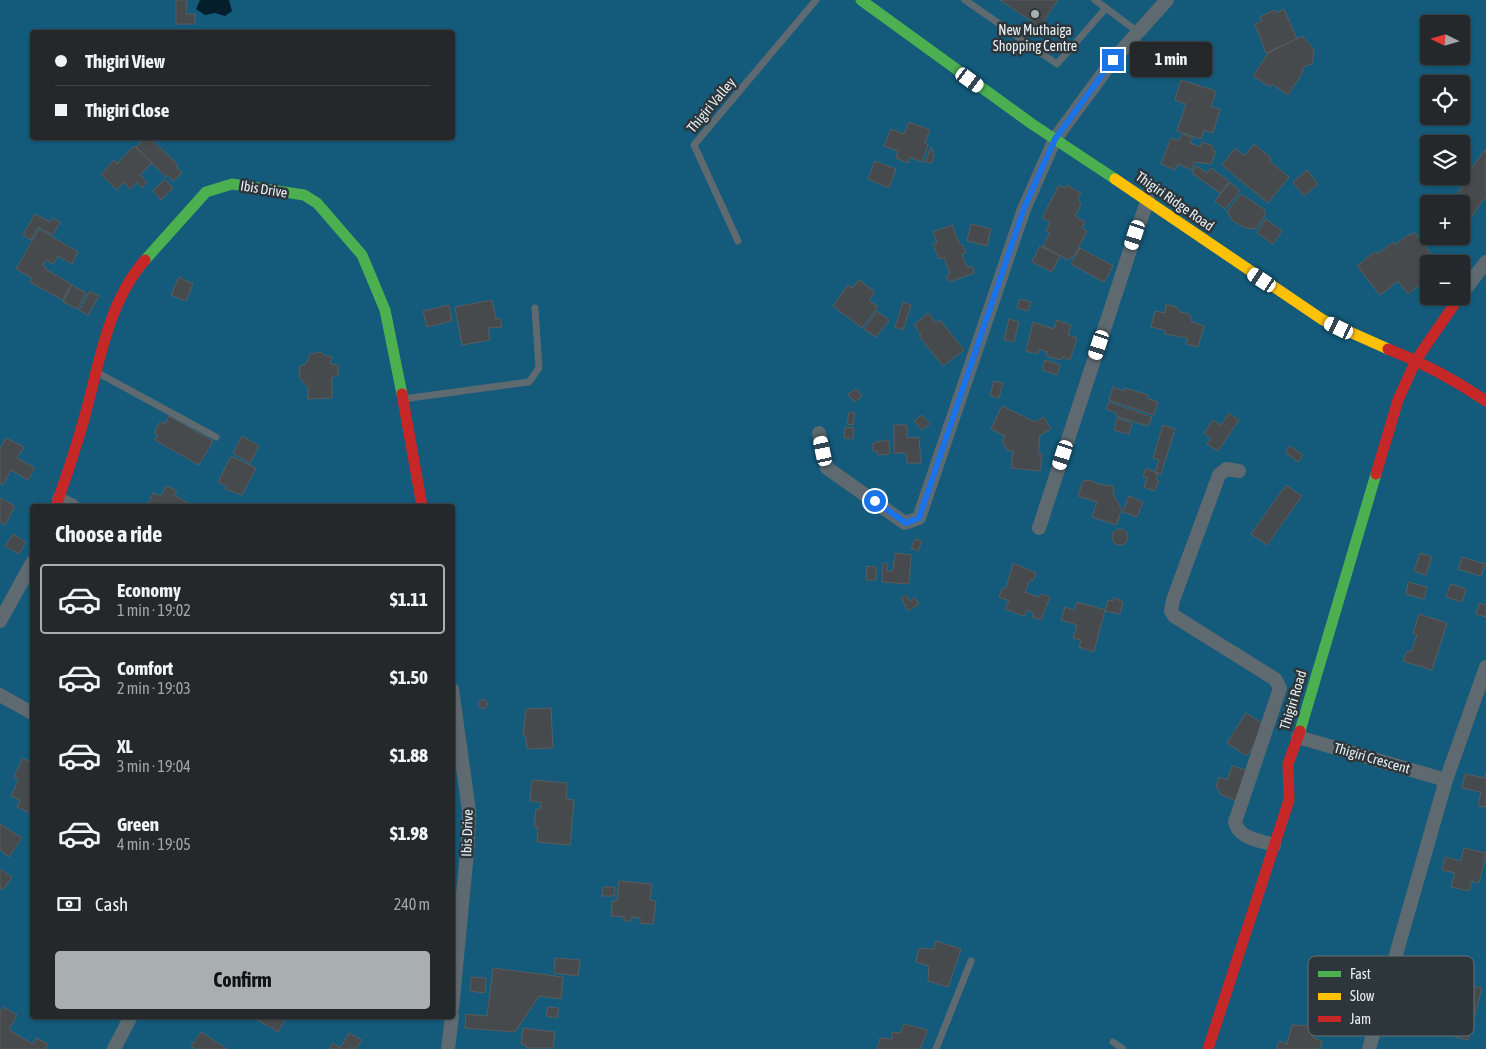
<!DOCTYPE html>
<meta charset="utf-8">
<style>
body{margin:0;font-family:"Asap Condensed",sans-serif;background:#303436;color:#f1f3f6;height:100vh;display:flex;flex-direction:column;font-size:19px;white-space:nowrap}
*{box-sizing:border-box;margin:0}
p{font-size:16px;color:#a3a6a8}
.icon{flex:none;width:28px;height:28px;fill:none;stroke:currentColor;stroke-width:2;stroke-linecap:round;stroke-linejoin:round}
.map{position:relative;flex:1;overflow:hidden}
.panel{position:absolute;left:30px;top:504px;width:425px;height:515px;display:flex;flex-direction:column;background:#24282a;border-radius:5px;box-shadow:0 1px 4px #0004,0 0 0 1px #414447}
.panel>*{flex:none}
.hud{position:absolute;left:30px;top:30px;width:425px;height:110px;border-radius:5px;box-shadow:0 1px 4px #0004,0 0 0 1px #414447;display:grid;align-content:center;height:110px;padding:0 25px;background:#24282a}
.needle{width:32px;rotate:275deg}
.buttons{position:absolute;left:1420px;top:15px;display:grid;gap:10px}
.buttons a{display:grid;place-items:center;width:50px;height:50px;border-radius:5px;background:#24282a;box-shadow:0 1px 4px #0004,0 0 0 1px #414447;font-size:25px}
.end{position:absolute;width:22px;height:22px;margin:-11px;border:6px solid #1a73e8;background:#fff;box-shadow:0 0 0 2px #fff}
.from{border-radius:50%}
.bubble{position:absolute;height:35px;border-radius:5px;background:#24282a;box-shadow:0 1px 4px #0004,0 0 0 1px #414447;font-size:16px;font-weight:700;line-height:35px;text-align:center}
.car{position:absolute;width:15px;height:30px;margin:-15px -8px;border-radius:6px;box-shadow:0 0 4px 1px #0007;background:linear-gradient(#fff 24%,#345 0 40%,#fff 0 76%,#345 0 86%,#fff 0)}
.hud b{display:flex;align-items:center;gap:18px;height:48px;font-size:19px}
.hud b+b{border-top:1px solid #414447}
.hud i{width:12px;height:12px;background:#f1f3f6}
ul{padding:0;list-style:none}
li{display:flex;align-items:center;gap:15px;height:70px;margin:0 10px 8px;padding:0 15px;border:2px solid transparent;border-radius:5px}
li div{flex:1}
li b{display:block;font-size:19px}
li em{font-style:normal;font-weight:700}
li.active{border-color:#a9aeb1}
li>.icon{width:45px;height:45px;stroke-width:1.5}
h2{padding:0 25px;font-size:22px;line-height:60px}
.pay{display:flex;align-items:center;gap:12px;height:55px;padding:0 25px;font-size:19px}
.pay p{margin-inline-start:auto}
.action{display:flex;gap:10px;margin-top:auto;padding:10px 25px}
.action a{flex:1;height:58px;border-radius:5px;background:#a9aeb1;color:#111;font-size:20px;font-weight:700;line-height:58px;text-align:center}
.map>svg:first-child{display:block}
</style>
<div class="map">
<svg width="1486" height="1049" viewBox="0 0 1486 1049">
<rect width="100%" height="100%" fill="#303538"/>
<path fill="#135a7b" fill-rule="evenodd" d="M0 0H1486V1049H0ZM1429 24H1461V56H1429ZM32 32H452V138H32ZM1429 84H1461V116H1429ZM1429 144H1461V176H1429ZM1429 204H1461V236H1429ZM1429 264H1461V296H1429ZM32 506H452V1016H32Z"/>
<path fill="#041e2c" d="M200 0H229L232 11 225 16 215 13 205 15 196 9Z"/>
<g fill="#464a4c" stroke="#595d60">
<path d="M176 0H187L186 14H195V24H176Z"/>
<path d="M1000 0H1058L1040 27Z"/>
<path d="M1284 9 1297 39 1266 53 1255 24 1262 21 1260 17 1274 10 1276 13Z"/>
<path d="M1302 36 1314 49 1312 64 1303 67 1302 74 1288 95 1272 84 1270 87 1253 76 1268 53Z"/>
<path d="M1181 80 1216 91 1211 107 1220 109 1213 133 1204 130 1201 139 1177 131 1186 104 1175 100Z"/>
<path d="M909 122 930 130 925 142 928 145 922 162 910 157 908 163 896 158 898 151 884 146 891 129 904 134Z"/>
<path d="M1182 134 1193 138 1190 143 1200 147 1202 142 1213 146 1212 150 1216 151 1211 164 1195 162 1192 170 1178 164 1175 170 1161 164 1171 138 1179 141Z"/>
<path d="M146 138H150L178 165 176 167 182 173 173 181 168 175 166 177 136 147Z"/>
<path d="M1254 144 1270 157V161L1289 177 1268 203 1222 165 1235 148 1244 156Z"/>
<path d="M134 146 152 163 140 175 147 182 142 188 137 182 130 189 124 182 117 190 101 174 114 160 117 164Z"/>
<path d="M931 147 934 155 932 163 925 162Z"/>
<path d="M1486 149V196L1470 219 1461 212V204H1450L1463 185 1458 181 1464 172 1467 174Z"/>
<path d="M875 161 896 169 889 188 868 179Z"/>
<path d="M1197 166 1207 173 1211 168 1229 181 1220 193 1192 173Z"/>
<path d="M1307 170 1318 184 1304 196 1293 182Z"/>
<path d="M165 179 173 188 161 200 153 191Z"/>
<path d="M1230 182 1240 191 1225 209 1215 201Z"/>
<path d="M1059 185 1065 188 1067 185 1081 193 1078 199 1081 205 1075 216 1085 222 1082 228 1087 231 1075 255 1068 260 1043 246 1050 233 1046 231 1050 222 1042 218Z"/>
<path d="M1243 195 1265 210V216L1256 229 1246 228 1233 221 1227 212 1239 196Z"/>
<path d="M35 214 50 222 52 218 60 222 53 235 38 227 31 240 23 235Z"/>
<path d="M1266 219 1282 231 1273 244 1257 233Z"/>
<path d="M971 224 991 229 987 246 967 241Z"/>
<path d="M952 225 960 245 962 244 966 253 962 254 967 268 972 266 974 273 949 282 946 276 950 274 944 257 939 259 933 244 937 243 933 232Z"/>
<path d="M39 229 78 252 72 264 58 256 53 264 46 260 43 265 46 267 45 269 71 284 63 300 30 282 32 278 16 269Z"/>
<path d="M1414 232 1439 264H1429V277L1408 294 1398 281 1380 295 1357 266 1376 251 1378 254 1393 242 1395 245 1409 234 1410 236Z"/>
<path d="M1040 246 1060 256 1052 272 1032 262Z"/>
<path d="M1080 248 1113 266 1104 282 1071 264Z"/>
<path d="M179 277 193 284 186 301 171 295Z"/>
<path d="M859 280 875 292 869 300 878 307 862 328 833 306 848 285 852 288Z"/>
<path d="M72 285 86 293 77 309 63 302Z"/>
<path d="M90 291 99 296 88 315 79 310Z"/>
<path d="M1020 299 1031 302 1028 311 1017 308Z"/>
<path d="M492 300 496 319 500 318 502 327 488 328 490 340 462 345 455 307Z"/>
<path d="M903 302 911 305 903 330 895 327Z"/>
<path d="M1166 304 1177 307 1180 312 1189 314 1192 322 1204 326 1198 347 1186 344 1188 338 1165 334V330L1151 327 1155 311 1165 313Z"/>
<path d="M449 305 452 321 427 327 423 311Z"/>
<path d="M877 311 889 320 876 337 864 329Z"/>
<path d="M928 313 936 323 940 320 964 350 943 366 919 336 921 334 914 325Z"/>
<path d="M1009 319 1019 322 1014 342 1004 340Z"/>
<path d="M1057 320 1071 325 1068 335 1077 338 1070 360 1062 357 1061 360 1046 356 1047 352 1039 349 1037 354 1026 351 1033 322 1054 329Z"/>
<path d="M321 352 324 355 332 357 330 364 338 365V375L332 377V398L308 399V387L299 377 300 366 306 364 310 354Z"/>
<path d="M1045 360 1060 365 1057 375 1042 370Z"/>
<path d="M994 381 1003 383 999 398 990 396Z"/>
<path d="M1113 387 1124 391 1125 388 1148 395 1147 398 1158 402 1154 415 1109 400Z"/>
<path d="M856 389 862 396 854 402 848 394Z"/>
<path d="M1109 402 1152 417 1148 426 1116 416 1117 413 1106 409Z"/>
<path d="M1002 406 1035 422 1044 417 1051 429 1040 435 1038 453 1042 454 1040 471 1011 468 1013 451 1007 450 1002 441 1005 436 991 429Z"/>
<path d="M849 412 855 413 853 425 847 424Z"/>
<path d="M1229 413 1239 420 1218 451 1207 444 1211 438 1204 433 1213 420 1221 425Z"/>
<path d="M922 415 930 424 922 430 914 421Z"/>
<path d="M169 416 213 441 199 465 155 440 158 435 154 433 160 422 165 424Z"/>
<path d="M1117 418 1132 423 1129 434 1114 430Z"/>
<path d="M894 425H907V438L919 437 921 463H907L906 453H894Z"/>
<path d="M1163 425 1175 429 1161 474 1155 472 1159 460 1153 458Z"/>
<path d="M845 427 854 428 853 439 844 438Z"/>
<path d="M242 436 259 446 250 463 233 453Z"/>
<path d="M6 438 24 447 17 458 35 468 28 480 11 470 3 485 0 483V449Z"/>
<path d="M889 440 890 454 878 455 877 451H873L872 445 876 442Z"/>
<path d="M1290 446 1303 455 1298 462 1285 452Z"/>
<path d="M231 456 256 468 242 495 225 489 227 487 218 482Z"/>
<path d="M1146 468 1158 474 1156 479 1159 481 1154 491 1144 487 1147 478 1143 476Z"/>
<path d="M1090 480 1098 484 1113 486 1114 496 1122 509 1116 525 1092 517 1097 502 1078 496 1083 481Z"/>
<path d="M1286 485 1302 496 1267 545 1251 534Z"/>
<path d="M166 486 177 491 174 495 192 505 191 506H147L153 493 161 496Z"/>
<path d="M1129 496 1143 502 1137 517 1123 512Z"/>
<path d="M0 498 15 506 5 525 0 522Z"/>
<circle cx="1120" cy="537" r="8"/>
<path d="M13 534 26 542 19 554 5 546Z"/>
<path d="M915 539 922 541 918 551 911 548Z"/>
<path d="M895 553 911 555 909 584 882 582 883 563H887V571H893Z"/>
<path d="M1420 553 1432 557 1426 575 1414 571Z"/>
<path d="M1462 557 1485 564 1481 576 1458 569Z"/>
<path d="M1013 563 1036 573 1033 581 1030 580 1025 592 1038 597 1042 594 1050 597 1041 620 1032 617 1034 613 1027 610 1024 616 1005 609 1009 601 999 597 1003 587 1006 589Z"/>
<path d="M867 566 876 567V580H866Z"/>
<path d="M1408 582 1427 587 1424 599 1406 594Z"/>
<path d="M1451 584 1466 589 1462 602 1446 597Z"/>
<path d="M906 595 910 601 915 597 919 604 908 611 901 598Z"/>
<path d="M1114 597 1123 602 1120 614 1105 611 1108 600 1113 601Z"/>
<path d="M1077 602 1105 610 1094 652 1079 647 1081 640 1073 638 1077 625 1061 620 1065 607 1074 610Z"/>
<path d="M1479 603 1486 605V617L1476 614Z"/>
<path d="M1419 614 1447 623 1432 670 1403 661 1407 651 1411 652 1417 635 1413 633Z"/>
<circle cx="483" cy="704" r="4.5"/>
<path d="M551 708 553 748 527 749 526 736H523L526 709Z"/>
<path d="M1246 713 1267 726 1247 756 1227 743Z"/>
<path d="M23 758 32 763V814L17 807 20 800 11 796 19 779 14 777Z"/>
<path d="M1232 766 1249 771 1238 802 1220 794V791L1216 787 1219 777 1227 780Z"/>
<path d="M1486 772V807L1478 806 1481 792 1462 788 1465 774 1485 778Z"/>
<path d="M532 780 567 783 566 799 574 800 570 845 537 842 538 827H534L536 809 540 810 541 802 530 801Z"/>
<path d="M0 824 22 838 9 857 0 850Z"/>
<path d="M1464 848 1486 853 1479 883 1472 881 1469 891 1451 887 1455 873 1442 870 1445 857 1461 861Z"/>
<path d="M0 869 12 877 3 890 0 888Z"/>
<path d="M619 881 652 884 650 900 656 901 653 924 640 923V918L632 917 631 921H624V917L611 916 612 901H617Z"/>
<path d="M603 887H615L614 896H602Z"/>
<path d="M936 941 961 949 948 987 928 981 929 966 916 962 919 948 934 949Z"/>
<path d="M555 958 580 960 578 976 554 973Z"/>
<path d="M493 968 563 977 561 999 539 996 515 1032 465 1028 466 1014 487 1016Z"/>
<path d="M471 977 486 978 485 993 470 991Z"/>
<path d="M1454 980 1482 988 1468 1040 1440 1033Z"/>
<path d="M3 1007 17 1015 9 1030 33 1044 36 1038 48 1044 45 1049H0V1012Z"/>
<path d="M548 1007 559 1008 557 1018 546 1016Z"/>
<path d="M251 1016H287L278 1032Z"/>
<path d="M904 1024 928 1030 920 1049H877L880 1038 892 1039V1032L900 1033Z"/>
<path d="M1292 1025 1316 1026 1312 1037 1322 1041 1320 1049H1277L1279 1041 1287 1044Z"/>
<path d="M523 1028 555 1032 553 1048H526V1045L521 1044Z"/>
<path d="M201 1032 227 1049H196L191 1046Z"/>
<path d="M349 1033 362 1040 356 1049H329L333 1043 340 1048Z"/>
</g>
<g fill="none" stroke-linecap="round" stroke-linejoin="round">
<g stroke="#5e6a70" stroke-width="7">
<path d="M965 0 1057 64 1106 8"/>
<path d="M1095 0 1138 32"/>
<path d="M738 241 694 145 816 0"/>
<path d="M98 373 216 437"/>
<path d="M403 399 529 382 539 368 535 308"/>
<path d="M1113 1042 1123 1049"/>
<path d="M936 1049 971 961"/>
</g>
<g stroke="#5e6a70" stroke-width="14">
<path d="M1461 295 1486 262"/>
<path d="M819 433 827 468 905 523 919 518 1024 209 1055 139 1113 60 1167 0"/>
<path d="M1239 471 1226 469 1219 475 1173 600 1171 611 1174 616 1275 679 1280 688 1235 822C1239 839 1259 840 1274 845"/>
<path d="M59 499 73 506"/>
<path d="M1039 528 1135 235 1148 200"/>
<path d="M0 621 32 563"/>
<path d="M452 689 469 811 468 842 452 1009"/>
<path d="M0 695 32 713"/>
<path d="M1298 737 1446 780"/>
<path d="M114 1049 131 1016"/>
<path d="M448 1049 452 1016"/>
<path d="M1369 1049 1446 780 1486 667"/>
</g>
<g stroke="#4caf50" stroke-width="11">
<path d="M861 0 1032 124 1115 179"/>
<path d="M145 260 206 192 232 184 304 195 317 203 362 255 385 310 402 394"/>
<path d="M1300 731 1376 474"/>
</g>
<path stroke="#ffc107" stroke-width="11" d="M1115 179 1323 320 1388 349"/>
<g stroke="#c62828" stroke-width="11">
<path d="M1388 349C1424 363 1455 380 1486 401"/>
<path d="M402 394 422 506"/>
<path d="M1376 474 1398 400 1416 360 1460 296"/>
<path d="M56 506C66 477 76 448 84 419 99 366 107 303 145 260"/>
<path d="M1208 1049 1289 800 1288 764 1300 731"/>
</g>
</g>
<g fill="none" stroke-linecap="round" stroke-linejoin="round">
<path stroke="#1a73e8" stroke-width="6" d="M875 501 906 523 919 518 1024 208 1055 139 1113 60"/>
</g>
<circle fill="#a9aeb1" stroke="#2d363b" stroke-width="2" cx="1035" cy="14" r="5"/>
<g text-anchor="middle" dominant-baseline="central" stroke-width="5" stroke-linejoin="round" paint-order="stroke">
<g font-size="14" fill="#eaeff2" stroke="#2d363b">
<text x="1035" y="30">New Muthaiga<tspan x="1035" dy="16">Shopping Centre</tspan></text>
</g>
<g font-size="14" fill="#eaeff2" stroke="#2d363b">
<text transform="translate(711 105) rotate(-50)">Thigiri Valley</text>
<text transform="translate(264 189) rotate(9)">Ibis Drive</text>
<text transform="translate(1175 201) rotate(35)">Thigiri Ridge Road</text>
<text transform="translate(1293 700) rotate(-73)">Thigiri Road</text>
<text transform="translate(1372 758) rotate(16)">Thigiri Crescent</text>
<text transform="translate(467 833) rotate(-88)">Ibis Drive</text>
</g>
</g>
<rect x="1308" y="956" width="166" height="80" rx="8" fill="#2d363b" stroke="#666e72" stroke-width="1"/>
<rect x="1318" y="971" width="23" height="6" fill="#4caf50"/>
<rect x="1318" y="993" width="23" height="7" fill="#ffc107"/>
<rect x="1318" y="1016" width="23" height="6" fill="#c62828"/>
<g font-size="14" fill="#eaeff2">
<text x="1350" y="979">Fast</text>
<text x="1350" y="1001">Slow</text>
<text x="1350" y="1024">Jam</text>
</g>
</svg>
<div class="buttons">
<a><svg class="needle" viewBox="-14 -14 28 28"><path d="M0-13l5 13h-10z" fill="#e53935"/><path d="M0 13l5-13h-10z" fill="#a3a6a8"/></svg></a>
<a><svg class="icon" aria-label="locate" viewBox="0 0 24 24"><circle cx="12" cy="12" r="6"/><path d="M12 2v4M12 18v4M2 12h4M18 12h4"/></svg></a>
<a><svg class="icon" aria-label="layers" viewBox="0 0 24 24"><path d="M12 4l9 5-9 5-9-5zM3 14l9 5 9-5"/></svg></a>
<a>+</a>
<a>−</a>
</div>
<i class="end from" style="left:875px;top:501px"></i>
<i class="end" style="left:1113px;top:60px"></i>
<div class="bubble" style="left:1130px;top:42px;width:82px">1 min</div>
<i class="car" style="left:970px;top:80px;rotate:126deg"></i>
<i class="car" style="left:1135px;top:235px;rotate:198deg"></i>
<i class="car" style="left:1262px;top:280px;rotate:304deg"></i>
<i class="car" style="left:1339px;top:328px;rotate:296deg"></i>
<i class="car" style="left:1099px;top:345px;rotate:198deg"></i>
<i class="car" style="left:823px;top:451px;rotate:348deg"></i>
<i class="car" style="left:1063px;top:455px;rotate:198deg"></i>
<div class="hud">
<b><i class="from"></i>Thigiri View</b>
<b><i></i>Thigiri Close</b>
</div>
<section class="panel">
<h2>Choose a ride</h2>
<ul>
<li class="active"><svg class="icon" aria-label="car" viewBox="0 0 24 24"><path d="M5 17H2v-5l4-1 3-4h7l3 4 3 1v5h-3M9 17h6M6 11h13"/><circle cx="7" cy="17" r="2"/><circle cx="17" cy="17" r="2"/></svg><div><b>Economy</b><p>1 min · 19:02</p></div><em>$1.11</em></li>
<li><svg class="icon" aria-label="car" viewBox="0 0 24 24"><path d="M5 17H2v-5l4-1 3-4h7l3 4 3 1v5h-3M9 17h6M6 11h13"/><circle cx="7" cy="17" r="2"/><circle cx="17" cy="17" r="2"/></svg><div><b>Comfort</b><p>2 min · 19:03</p></div><em>$1.50</em></li>
<li><svg class="icon" aria-label="car" viewBox="0 0 24 24"><path d="M5 17H2v-5l4-1 3-4h7l3 4 3 1v5h-3M9 17h6M6 11h13"/><circle cx="7" cy="17" r="2"/><circle cx="17" cy="17" r="2"/></svg><div><b>XL</b><p>3 min · 19:04</p></div><em>$1.88</em></li>
<li><svg class="icon" aria-label="car" viewBox="0 0 24 24"><path d="M5 17H2v-5l4-1 3-4h7l3 4 3 1v5h-3M9 17h6M6 11h13"/><circle cx="7" cy="17" r="2"/><circle cx="17" cy="17" r="2"/></svg><div><b>Green</b><p>4 min · 19:05</p></div><em>$1.98</em></li>
</ul>
<div class="pay"><svg class="icon" aria-label="cash" viewBox="0 0 24 24"><path d="M3 7h18v10H3z"/><circle cx="12" cy="12" r="2"/></svg>Cash<p>240 m</p></div>
<div class="action"><a>Confirm</a></div>
</section>
</div>
